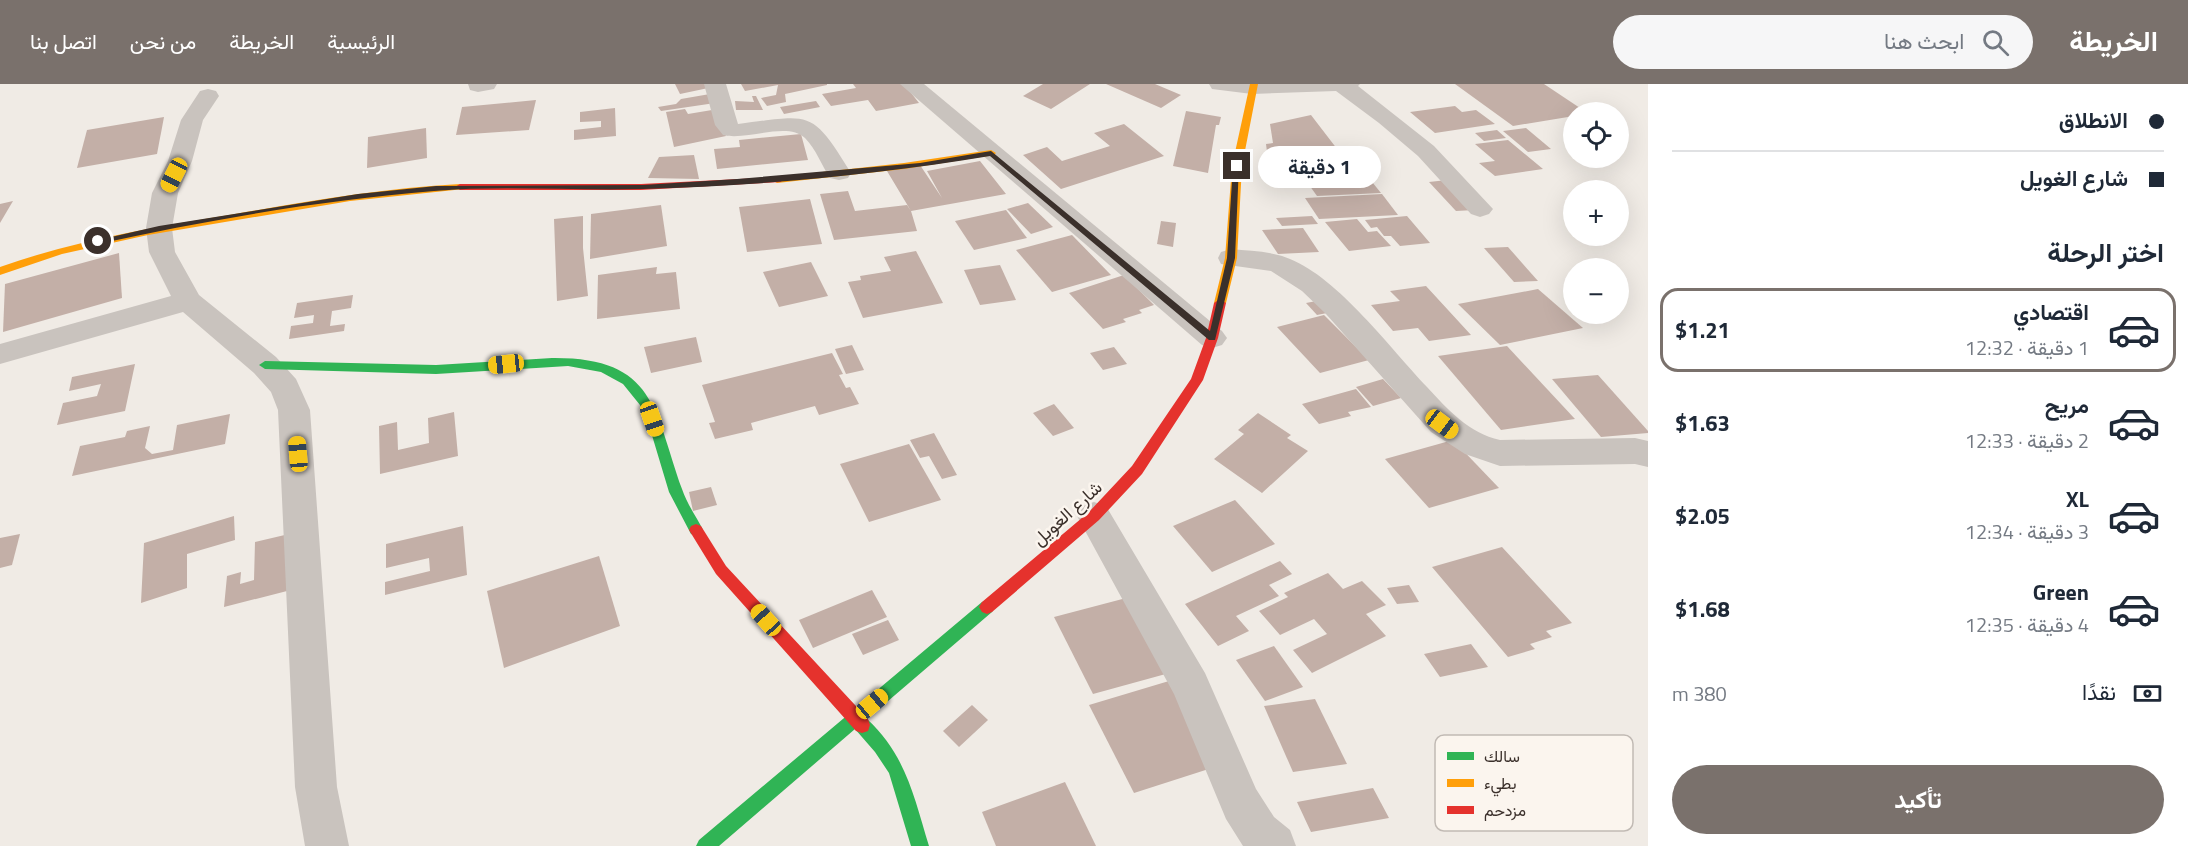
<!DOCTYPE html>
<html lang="ar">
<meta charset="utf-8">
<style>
body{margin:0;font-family:"Titillium Web",Vazirmatn,sans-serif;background:#f6f6f7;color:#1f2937;direction:rtl;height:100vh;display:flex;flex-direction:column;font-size:22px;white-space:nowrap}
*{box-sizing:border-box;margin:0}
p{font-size:20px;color:#747a83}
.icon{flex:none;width:33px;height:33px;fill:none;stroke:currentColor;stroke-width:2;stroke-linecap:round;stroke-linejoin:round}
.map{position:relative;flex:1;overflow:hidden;direction:ltr}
.sheet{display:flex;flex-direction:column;background:#fff;width:540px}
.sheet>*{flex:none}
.hud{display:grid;align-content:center;height:132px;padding:0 24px;background:#fff}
.fabs{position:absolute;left:1563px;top:18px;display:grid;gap:12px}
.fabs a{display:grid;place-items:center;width:66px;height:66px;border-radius:50%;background:#fff;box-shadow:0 6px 24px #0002;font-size:30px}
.end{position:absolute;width:27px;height:27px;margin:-14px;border:8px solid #3b302b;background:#fff;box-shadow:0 0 0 3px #fff}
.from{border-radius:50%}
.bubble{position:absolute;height:42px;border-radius:21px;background:#fff;box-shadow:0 6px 24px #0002;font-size:20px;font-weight:700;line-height:42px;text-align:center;direction:rtl}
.car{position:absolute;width:18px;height:36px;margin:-18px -9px;border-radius:8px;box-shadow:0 0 4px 2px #0007;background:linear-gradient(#f5c518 24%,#345 0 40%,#f5c518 0 76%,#345 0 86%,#f5c518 0)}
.hud b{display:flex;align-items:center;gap:21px;height:57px;font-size:22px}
.hud b+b{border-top:2px solid #e0e1e3}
.hud i{width:15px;height:15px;background:#1f2937}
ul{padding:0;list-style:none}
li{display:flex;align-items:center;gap:18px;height:84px;margin:0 12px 9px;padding:0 12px;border:3px solid transparent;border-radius:18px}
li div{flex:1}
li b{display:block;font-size:22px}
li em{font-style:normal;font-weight:700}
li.active{border-color:#7a716c}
li>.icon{width:54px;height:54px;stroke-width:1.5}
h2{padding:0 24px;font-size:27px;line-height:72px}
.pay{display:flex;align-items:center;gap:15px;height:66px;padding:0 24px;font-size:22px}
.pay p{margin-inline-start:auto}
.primary-button{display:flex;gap:12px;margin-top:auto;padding:12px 24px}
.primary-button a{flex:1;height:69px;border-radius:36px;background:#7a716c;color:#fff;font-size:24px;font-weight:700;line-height:69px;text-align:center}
header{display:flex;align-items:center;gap:36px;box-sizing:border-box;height:84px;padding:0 30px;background:#7a716c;color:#fff}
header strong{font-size:28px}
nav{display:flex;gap:33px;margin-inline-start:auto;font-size:21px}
.search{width:420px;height:54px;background:#f6f6f7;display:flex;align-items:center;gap:15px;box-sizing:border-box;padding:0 21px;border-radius:33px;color:#747a83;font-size:22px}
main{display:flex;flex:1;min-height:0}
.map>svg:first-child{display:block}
</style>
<header>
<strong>الخريطة</strong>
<div class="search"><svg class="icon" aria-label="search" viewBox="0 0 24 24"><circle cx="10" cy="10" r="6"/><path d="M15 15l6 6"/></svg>ابحث هنا</div>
<nav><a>الرئيسية</a><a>الخريطة</a><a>من نحن</a><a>اتصل بنا</a></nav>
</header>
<main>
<section class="sheet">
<div class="hud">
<b><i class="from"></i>الانطلاق</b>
<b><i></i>شارع الغويل</b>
</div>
<h2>اختر الرحلة</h2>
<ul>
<li class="active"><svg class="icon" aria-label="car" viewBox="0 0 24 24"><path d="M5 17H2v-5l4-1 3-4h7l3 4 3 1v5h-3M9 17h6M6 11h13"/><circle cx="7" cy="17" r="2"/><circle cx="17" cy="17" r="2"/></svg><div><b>اقتصادي</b><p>1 دقيقة · 12:32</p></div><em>$1.21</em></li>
<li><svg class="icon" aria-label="car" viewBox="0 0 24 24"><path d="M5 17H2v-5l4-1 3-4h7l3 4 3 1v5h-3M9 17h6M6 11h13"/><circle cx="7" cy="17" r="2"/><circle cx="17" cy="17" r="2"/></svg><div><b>مريح</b><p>2 دقيقة · 12:33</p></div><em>$1.63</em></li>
<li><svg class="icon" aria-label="car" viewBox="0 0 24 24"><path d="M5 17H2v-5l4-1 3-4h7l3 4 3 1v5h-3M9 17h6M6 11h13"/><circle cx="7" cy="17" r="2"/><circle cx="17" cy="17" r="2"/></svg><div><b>XL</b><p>3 دقيقة · 12:34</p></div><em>$2.05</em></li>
<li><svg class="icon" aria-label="car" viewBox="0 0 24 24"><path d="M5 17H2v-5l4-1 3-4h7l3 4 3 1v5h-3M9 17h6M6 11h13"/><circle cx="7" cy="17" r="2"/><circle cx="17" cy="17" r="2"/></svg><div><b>Green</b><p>4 دقيقة · 12:35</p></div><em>$1.68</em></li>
</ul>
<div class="pay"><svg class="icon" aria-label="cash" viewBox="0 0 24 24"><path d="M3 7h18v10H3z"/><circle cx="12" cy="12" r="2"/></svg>نقدًا<p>380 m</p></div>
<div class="primary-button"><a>تأكيد</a></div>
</section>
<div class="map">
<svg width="1648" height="762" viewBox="0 0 1648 762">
<rect width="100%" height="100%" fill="#f0ebe5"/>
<g fill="#c3afa7">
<path d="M675 0H711L713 3 680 10Z"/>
<path d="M741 0H827V1L785 10 786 18 767 22 761 14 776 11 778 1 745 7Z"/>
<path d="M853 0H904L919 19 876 27 868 16 831 22 822 10 856 4Z"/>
<path d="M1043 0H1090L1051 25 1023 12Z"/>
<path d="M1106 0H1155L1181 11 1161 24Z"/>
<path d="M1455 0H1544L1586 28H1574V32L1513 42Z"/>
<path d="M710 10 715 19 661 27 658 23 676 20 681 15Z"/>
<path d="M752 12H756L763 26H736L735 17 754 18Z"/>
<path d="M536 16 529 46 456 51 462 23Z"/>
<path d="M816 17 820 23 784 30 780 23Z"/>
<path d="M1455 22 1462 28 1476 26 1495 40 1435 49 1410 28Z"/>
<path d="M615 24 616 52 574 56V46L601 43V37L580 38V28Z"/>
<path d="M685 25 688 30 712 26 726 52 674 63 666 28Z"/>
<path d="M1186 27 1221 33 1219 41H1216L1208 89 1173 82Z"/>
<path d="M1311 31 1354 87 1311 90 1303 77H1313V71H1287L1292 93 1270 91 1266 60 1273 59 1270 40Z"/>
<path d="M164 33 157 70 77 84 87 46Z"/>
<path d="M1124 40 1164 72 1061 105 1023 71 1047 63 1062 77 1110 62 1094 49Z"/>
<path d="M426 44 427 74 367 84 368 53Z"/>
<path d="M1526 44 1551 65 1528 68 1503 47Z"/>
<path d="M1497 46 1506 54 1484 57 1475 49Z"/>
<path d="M801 50 808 76 717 85 714 65 740 63 739 56Z"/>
<path d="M1508 56 1543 85 1495 92 1479 79 1495 77 1475 60Z"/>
<path d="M694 71 699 95 648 94 659 73Z"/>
<path d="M980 77 1006 110 911 127 917 147 834 156 820 110 848 107 855 127 907 121 911 127 887 87 920 81 942 114 927 87Z"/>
<path d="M1364 88 1381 109 1317 112 1302 91Z"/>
<path d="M1447 96 1475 126 1456 127 1429 98Z"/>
<path d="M1382 110 1398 131 1319 135 1305 114Z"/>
<path d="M810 115 822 160 747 168 739 123Z"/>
<path d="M13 117 0 139V120Z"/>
<path d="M1028 119 1053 143 1031 150 1007 125Z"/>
<path d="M661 121 667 162 590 175 591 130Z"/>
<path d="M1006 126 1027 154 974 166 955 137Z"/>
<path d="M583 132V164L588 212 557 217 554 135Z"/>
<path d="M1312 132 1318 140 1282 142 1276 134Z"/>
<path d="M1407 132 1430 159 1400 162 1391 152H1384L1377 143 1371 144 1365 136Z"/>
<path d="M1357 135 1368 148 1377 147 1391 162 1349 167 1325 138Z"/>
<path d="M1161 137 1176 139 1173 163 1157 160Z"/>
<path d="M1303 144 1319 168 1278 170 1262 146Z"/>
<path d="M1072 151 1111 191 1052 208 1016 166Z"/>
<path d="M1508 163 1538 197 1514 198 1484 164Z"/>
<path d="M916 167 943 219 863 234 848 198 861 196 860 192 891 187 884 173Z"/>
<path d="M119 169 122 214 3 248 5 200Z"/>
<path d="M811 178 828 212 779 223 763 188Z"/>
<path d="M1000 181 1016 216 980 221 964 186Z"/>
<path d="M657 183 656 190 676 188 680 225 597 235 598 191Z"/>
<path d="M1124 191 1154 221 1139 226 1142 229 1123 235 1126 238 1103 245 1069 209Z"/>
<path d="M1426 202 1471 251 1429 257 1418 244 1393 247 1371 221 1400 217 1390 207Z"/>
<path d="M1538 205 1583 244 1500 261 1458 220Z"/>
<path d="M353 211 351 224 332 227 330 242 345 240 344 247 289 255 291 242 313 239 314 231 294 234 297 219Z"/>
<path d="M1327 215V229L1317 231 1306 219Z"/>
<path d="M1324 231 1369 276 1320 289 1277 243Z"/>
<path d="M696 253 702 278 651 289 644 263Z"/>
<path d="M852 261 864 286 846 290 835 265Z"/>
<path d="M1507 262 1575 335 1501 346 1438 272Z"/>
<path d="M1114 263 1127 280 1103 286 1090 269Z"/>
<path d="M832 269 843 290 839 291 846 304 850 303 859 320 819 331 815 322 751 339 753 346 715 355 709 339 715 338 702 301Z"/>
<path d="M135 280 125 327 57 341 63 319 97 312 101 300 69 307 72 293Z"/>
<path d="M1598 291 1648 347V349L1601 353 1552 295Z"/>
<path d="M1383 295 1401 314 1373 322 1356 303Z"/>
<path d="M1356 305 1371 323 1348 328 1351 332 1319 340 1302 320Z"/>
<path d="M1054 320 1074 344 1053 352 1033 329Z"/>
<path d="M454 328 458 372 380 390 379 342 397 338 398 366 429 359 428 334Z"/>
<path d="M1258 329 1291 351 1287 354 1308 367 1262 409 1214 375 1244 350 1238 346Z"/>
<path d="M230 330 225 360 72 392 80 362 125 353 127 347 150 342 145 364 152 370 173 366 177 341Z"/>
<path d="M934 349 957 391 942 395 929 372 920 374 910 356Z"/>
<path d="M1453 356 1499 404 1429 424 1385 375Z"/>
<path d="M909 360 941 416 869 438 840 380Z"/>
<path d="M711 403 717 421 693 427 689 408Z"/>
<path d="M1235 416 1275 460 1212 488 1173 442Z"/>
<path d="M234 432 235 456 187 470V504L141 519 144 459Z"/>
<path d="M463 442 467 491 385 511V498L430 487 429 474 386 484V460Z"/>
<path d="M20 450 12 481 0 484V454Z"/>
<path d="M289 450 287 507 224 523 227 492 241 488 240 500 254 496 255 458Z"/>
<path d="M1502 463 1572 539 1546 547 1552 553 1530 560 1535 565 1508 573 1432 483Z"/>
<path d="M599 472 620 542 504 584 487 507Z"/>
<path d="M1280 477 1292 490 1269 501 1279 512 1236 532 1249 547 1218 562 1185 520Z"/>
<path d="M1328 489 1343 505 1362 497 1386 521 1366 530 1386 552 1312 589 1293 566 1327 550 1314 535 1280 551 1259 527 1288 513 1284 509Z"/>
<path d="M1409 501 1419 518 1397 520 1387 504Z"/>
<path d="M872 506 887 533 813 564 799 536Z"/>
<path d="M1130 513 1173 588 1093 610 1054 533Z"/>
<path d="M888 536 899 556 863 571 852 550Z"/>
<path d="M1471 560 1488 583 1440 593 1424 570Z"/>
<path d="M1274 562 1303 603 1265 617 1236 576Z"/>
<path d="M1169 597 1218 682 1134 709 1089 621Z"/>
<path d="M1315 615 1347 680 1293 688 1264 622Z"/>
<path d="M972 621 988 636 959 663 943 647Z"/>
<path d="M1065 698 1096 762H996L982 728Z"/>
<path d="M1373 704 1389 734 1311 748 1297 718Z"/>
</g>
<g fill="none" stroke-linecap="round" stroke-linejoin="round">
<g fill="#c9c3be" fill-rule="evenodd">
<path d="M468 0H497L494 5 478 8 470 6Z"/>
<path d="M704 0H726L738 40C811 31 811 24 851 89L848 94 839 96 830 94C822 82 816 65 805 54 787 37 748 57 723 51L715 41Z"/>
<path d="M900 0H924L1222 247 1227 254 1222 261 1212 264 1202 261Z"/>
<path d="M1209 0H1360L1358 2 1434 62 1493 125 1489 130 1480 133 1471 130 1418 72 1379 39 1336 7 1252 10 1212 5Z"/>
<path d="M208 5 216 7 219 12 203 36 192 77 178 109 172 144 175 168 199 211 276 273 296 295 310 326 337 703 349 762H305L295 703 278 326 271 308 254 289 183 228 0 280V260L171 212 149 168 146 144 152 109 168 77 181 36 200 7Z"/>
<path d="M1231 165C1251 167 1271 167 1290 175 1338 194 1391 265 1427 303 1448 326 1469 349 1500 356L1635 354 1648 357V383L1635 380 1500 382 1465 370 1431 348 1326 230 1302 207 1271 187 1221 180 1218 174 1221 168Z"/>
<path d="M1094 418 1106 422 1205 589 1256 705 1274 733 1290 746 1296 762H1243L1226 735 1174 610 1077 432 1082 422Z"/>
</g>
<g fill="#30b455" fill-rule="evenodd">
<path d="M552 274C655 273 654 325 682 405 687 420 696 432 703 446L701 450 696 452 691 450 669 408 651 348 640 321 623 300 601 288 568 282 436 290 265 285 259 281 265 277 436 281Z"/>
<path d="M987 516 992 518 995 523 992 528 867 635C906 671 914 713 929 762H911L889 689 875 668 855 645 719 762H696L699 756 982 518Z"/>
</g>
<g fill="#ff9f0a" fill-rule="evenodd">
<path d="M1250 0H1258L1242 82 1237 174 1226 219 1220 223 1214 219 1225 174 1232 82Z"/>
<path d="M991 66 996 69 994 71 904 85 777 99 772 96 777 93 904 79Z"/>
<path d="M460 100 464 101V105L350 117 148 151 62 170 0 191V183C76 156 155 143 235 130 309 117 384 104 460 100Z"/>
</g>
<g fill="#e5322d" fill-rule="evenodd">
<path d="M777 93 782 96 781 98 641 106H460L455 103 460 100H641Z"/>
<path d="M1220 215 1226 219 1218 254 1203 296 1142 390 1099 436 992 528 987 530 982 528 979 523 982 518 1089 428 1132 382 1191 295 1206 254 1214 219Z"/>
<path d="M696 440 701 442 726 482 868 635 870 641 868 647 862 649 856 647 716 490 689 446 691 442Z"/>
</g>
</g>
<path fill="#3b302b" d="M991 67 1210 247 1227 174 1233 82 1239 81 1235 174 1215 256H1209L990 72C876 91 757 102 643 105 574 107 501 101 434 107 323 116 207 136 98 160L94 157 159 142 358 110 436 102 643 101 737 95 920 79Z"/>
<g text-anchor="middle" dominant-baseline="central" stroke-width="5" stroke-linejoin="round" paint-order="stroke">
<g font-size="18" fill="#3b302b" stroke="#fbf5ee">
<text transform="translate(1067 429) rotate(-42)">شارع الغويل</text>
</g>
</g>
<rect x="1435" y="651" width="198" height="96" rx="9" fill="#fbf5ee" stroke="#c1bab4" stroke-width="1.5"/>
<rect x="1447" y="668" width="27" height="8" fill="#30b455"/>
<rect x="1447" y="695" width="27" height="8" fill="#ff9f0a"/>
<rect x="1447" y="722" width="27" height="8" fill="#e5322d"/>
<g font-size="16" fill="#3b302b">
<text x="1484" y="678">سالك</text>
<text x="1484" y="705">بطيء</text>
<text x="1484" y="732">مزدحم</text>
</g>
</svg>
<div class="fabs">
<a><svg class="icon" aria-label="locate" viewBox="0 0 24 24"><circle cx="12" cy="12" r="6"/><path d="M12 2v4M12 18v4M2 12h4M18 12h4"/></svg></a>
<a>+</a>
<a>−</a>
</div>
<i class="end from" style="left:98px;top:157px"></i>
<i class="end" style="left:1237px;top:82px"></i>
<div class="bubble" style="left:1258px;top:62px;width:123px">1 دقيقة</div>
<i class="car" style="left:174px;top:91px;rotate:207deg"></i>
<i class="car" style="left:506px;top:280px;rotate:264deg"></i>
<i class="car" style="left:652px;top:335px;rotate:161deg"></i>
<i class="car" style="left:1442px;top:340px;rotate:127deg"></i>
<i class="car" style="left:298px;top:370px;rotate:355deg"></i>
<i class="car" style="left:766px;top:536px;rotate:318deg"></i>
<i class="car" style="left:872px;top:620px;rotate:50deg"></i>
</div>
</main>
